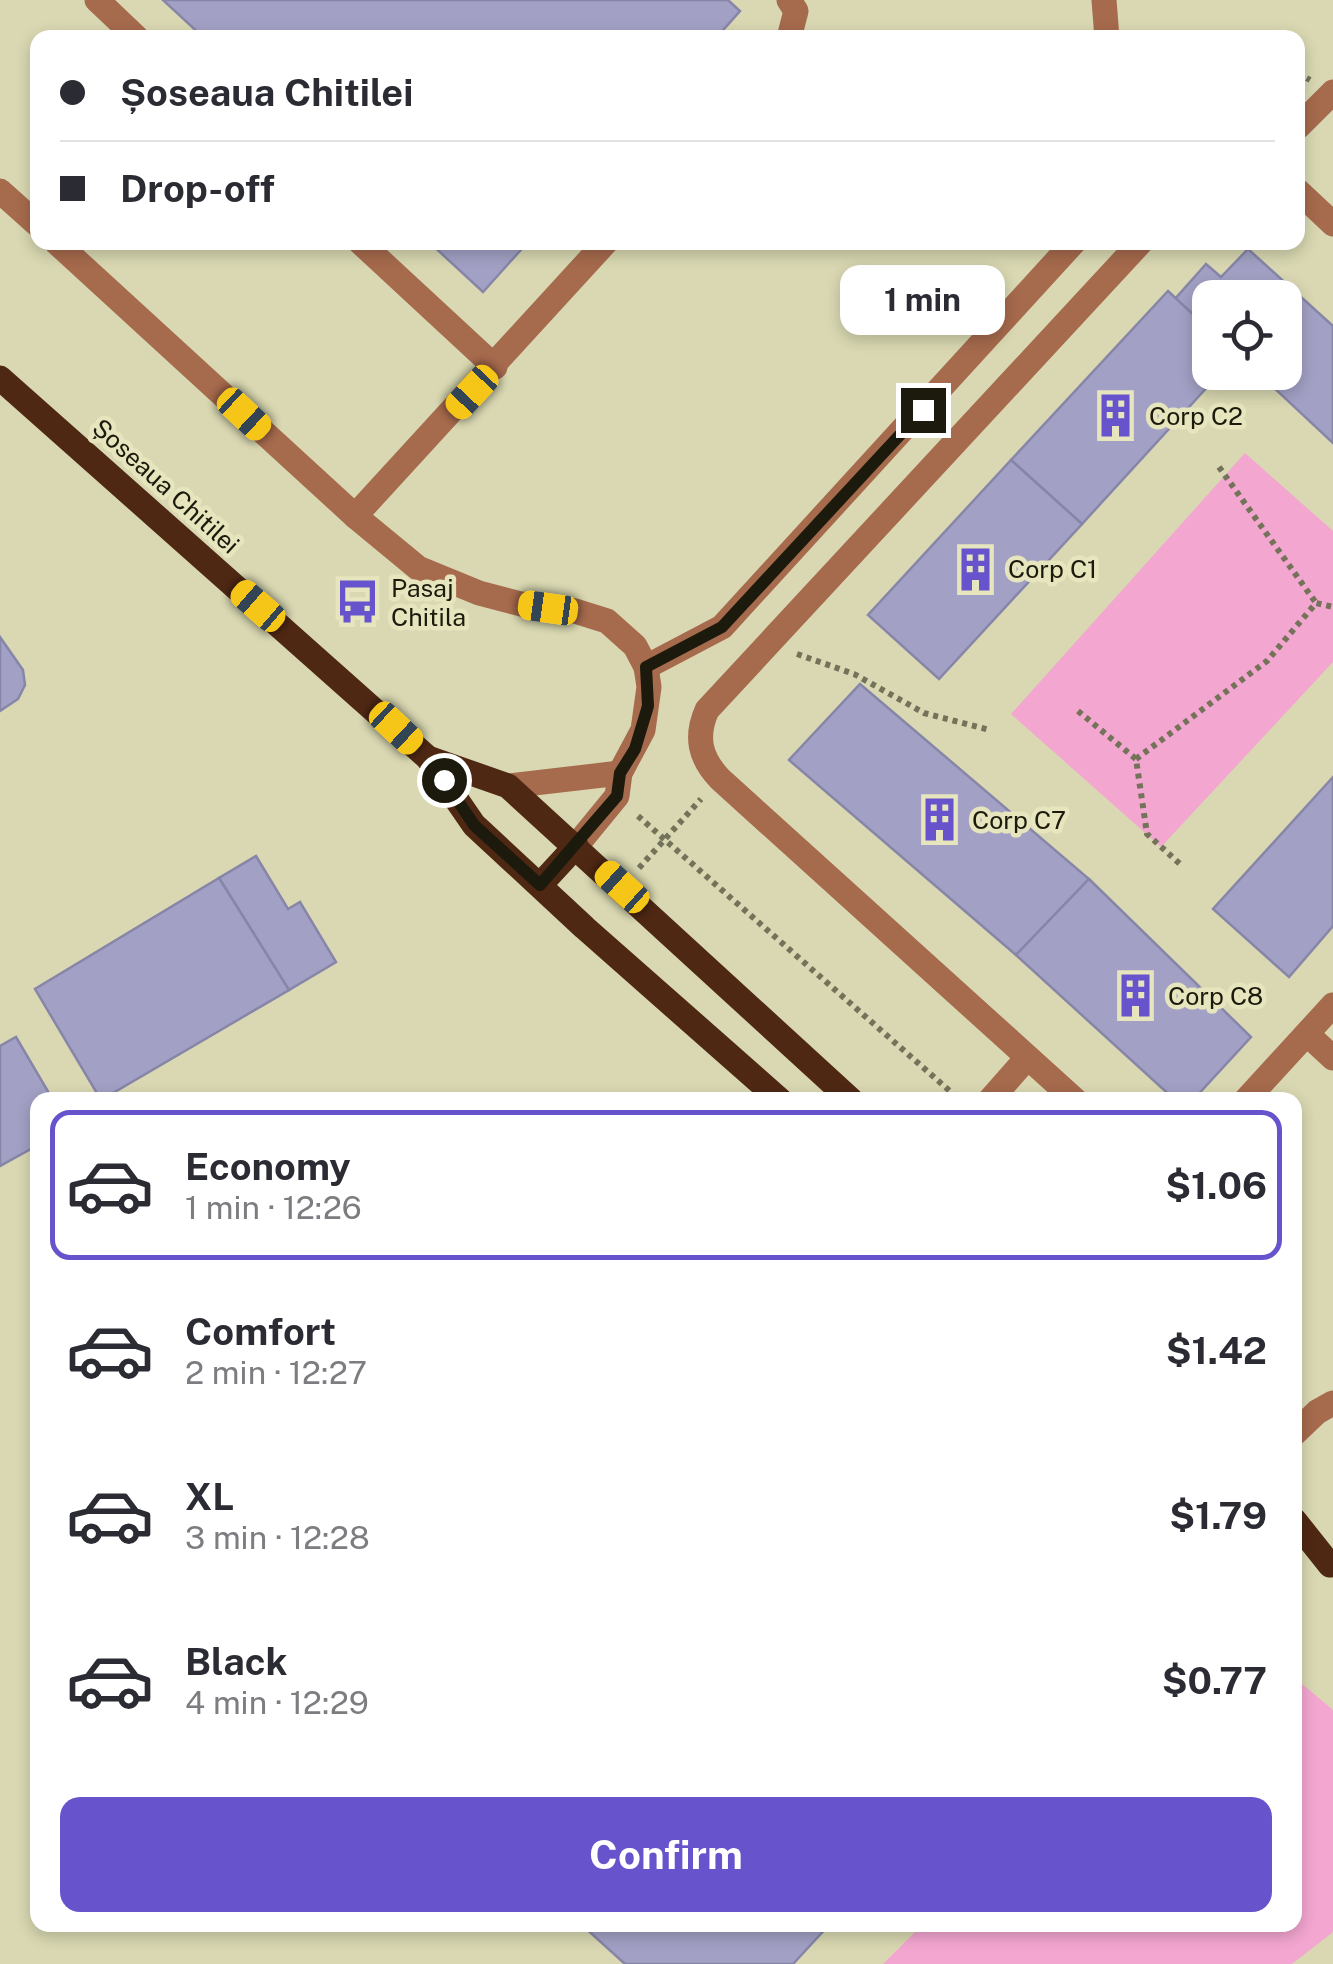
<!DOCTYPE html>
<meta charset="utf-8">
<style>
body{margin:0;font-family:"Public Sans",sans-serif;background:#f2f2f3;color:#2b2b33;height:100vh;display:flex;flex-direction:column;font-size:38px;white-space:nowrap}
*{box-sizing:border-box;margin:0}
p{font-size:32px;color:#7c7c81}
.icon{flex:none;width:55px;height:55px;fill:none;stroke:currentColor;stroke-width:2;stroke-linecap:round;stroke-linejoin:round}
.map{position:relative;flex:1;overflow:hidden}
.details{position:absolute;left:30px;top:1092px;width:1272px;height:840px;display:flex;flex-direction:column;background:#fff;border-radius:20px;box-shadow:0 5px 15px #0003}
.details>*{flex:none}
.top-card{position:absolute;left:30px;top:30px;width:1275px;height:220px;border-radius:20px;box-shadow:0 5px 15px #0003;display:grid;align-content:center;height:220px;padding:0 30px;background:#fff}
.fabs{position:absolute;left:1192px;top:280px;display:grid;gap:20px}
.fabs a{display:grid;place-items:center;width:110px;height:110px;border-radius:20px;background:#fff;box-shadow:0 5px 15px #0003;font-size:50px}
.end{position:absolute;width:45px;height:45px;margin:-22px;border:12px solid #1b1a0c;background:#fff;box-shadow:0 0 0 5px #fff}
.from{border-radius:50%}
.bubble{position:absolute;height:70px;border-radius:20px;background:#fff;box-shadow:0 5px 15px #0003;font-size:32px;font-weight:700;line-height:70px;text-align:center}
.car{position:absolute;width:30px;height:60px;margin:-30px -15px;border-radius:12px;box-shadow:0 0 8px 2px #0007;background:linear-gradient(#f5c518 24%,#345 0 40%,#f5c518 0 76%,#345 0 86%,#f5c518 0)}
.top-card b{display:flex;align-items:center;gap:35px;height:95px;font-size:38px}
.top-card b+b{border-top:2px solid #e1e1e2}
.top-card i{width:25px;height:25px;background:#2b2b33}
ul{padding:18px 0 0;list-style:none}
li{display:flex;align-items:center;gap:30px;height:150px;margin:0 20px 15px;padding:0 10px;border:5px solid transparent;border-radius:20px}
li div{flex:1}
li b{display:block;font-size:38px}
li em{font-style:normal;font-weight:700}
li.selected{border-color:#6753cc}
li>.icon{width:90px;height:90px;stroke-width:1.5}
.cta{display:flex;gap:20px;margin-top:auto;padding:20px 30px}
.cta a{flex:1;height:115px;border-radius:20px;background:#6753cc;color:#fff;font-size:40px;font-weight:700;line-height:115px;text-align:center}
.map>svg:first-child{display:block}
</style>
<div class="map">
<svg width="1333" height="1964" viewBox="0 0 1333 1964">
<rect width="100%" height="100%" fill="#d9d8b2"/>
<g fill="#f3a6d0">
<path d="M1245 453 1333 531V662L1161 847 1011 714Z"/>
<path d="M1295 1678 1333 1710V1932L1292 1964H883L922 1925H1295Z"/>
</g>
<g fill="#a2a1c5" stroke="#8786a8" stroke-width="2.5">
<path d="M163 0H728L740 11 716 38H204Z"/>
<path d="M429 242H528L483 292Z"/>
<path d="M1248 249 1333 326V443L1257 372H1285V298H1210V330L1175 299 1206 264 1221 277Z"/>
<path d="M1168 291 1210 330V372H1221L1082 524 1011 460Z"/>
<path d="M1011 460 1082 524 939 679 868 615Z"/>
<path d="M0 637 23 670 25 685 18 699 0 711Z"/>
<path d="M860 684 1089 879 1016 955 789 760Z"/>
<path d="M1333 777V926L1289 977 1213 909Z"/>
<path d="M256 856 288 909 300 902 336 962 289 990 219 878Z"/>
<path d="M219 878 289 990 101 1100 35 989Z"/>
<path d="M1089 879 1251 1037 1193 1100H1175L1016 955Z"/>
<path d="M16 1037 53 1100H38V1145L0 1166V1046Z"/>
<path d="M582 1925H829L793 1964H625Z"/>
</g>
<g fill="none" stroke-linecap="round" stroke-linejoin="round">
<g stroke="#74735a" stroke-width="6" stroke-dasharray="5 5" stroke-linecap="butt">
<path d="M1298 73 1310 80"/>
<path d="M1219 467 1316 603"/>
<path d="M797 654 854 674 924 713 990 730"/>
<path d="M1078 711 1136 759 1147 834 1180 864"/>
<path d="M1136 759 1267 661 1316 603 1333 607"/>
<path d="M638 816 960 1100"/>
<path d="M639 868 701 799"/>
</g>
<g stroke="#a66a4d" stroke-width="25">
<path d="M97 0 137 38"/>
<path d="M1104 0 1107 38"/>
<path d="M789 38 796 11 789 0"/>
<path d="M1298 127 1333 92"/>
<path d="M0 191 38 225"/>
<path d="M1298 191 1333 224"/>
<path d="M56 242 355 516 418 568 479 593 521 604 575 611 607 621 635 646 646 667 649 687 643 730 620 773 617 796 576 846"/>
<path d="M360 242 495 367"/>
<path d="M355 516 606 242"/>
<path d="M646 667 722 627 1074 242"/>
<path d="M508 786 620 773"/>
<path d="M1307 1034 1333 1058"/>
<path d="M990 1100 1027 1058"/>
<path d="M1075 1100 720 779C700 758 695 737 707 710L1141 242"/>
<path d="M1246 1100 1333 1005"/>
<path d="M1295 1433 1317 1412 1333 1403"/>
</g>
<g stroke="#4f2814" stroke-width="25">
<path d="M0 378 428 758 474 825 585 928 780 1100"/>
<path d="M428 758 508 786 851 1100"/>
<path d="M540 885 576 846"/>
<path d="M1295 1521 1330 1565"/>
</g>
</g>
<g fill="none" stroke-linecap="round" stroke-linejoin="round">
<path stroke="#1b1a0c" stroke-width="12" d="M444 780 474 825 540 885 617 796 620 773 635 749 648 706 646 667 722 627 923 410"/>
</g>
<defs>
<symbol id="building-bare" viewBox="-9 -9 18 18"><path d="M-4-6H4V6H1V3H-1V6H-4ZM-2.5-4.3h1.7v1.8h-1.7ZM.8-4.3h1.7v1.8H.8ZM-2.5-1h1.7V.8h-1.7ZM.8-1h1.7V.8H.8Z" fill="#6753cc" stroke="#e6e5be" stroke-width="2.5" paint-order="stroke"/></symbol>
<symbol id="bus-bare" viewBox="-9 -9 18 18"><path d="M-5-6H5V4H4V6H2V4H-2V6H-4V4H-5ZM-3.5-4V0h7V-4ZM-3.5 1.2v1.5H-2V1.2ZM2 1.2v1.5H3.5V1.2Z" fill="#6753cc" stroke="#e6e5be" stroke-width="2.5" paint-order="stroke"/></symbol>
</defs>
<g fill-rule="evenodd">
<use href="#building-bare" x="1084" y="384" width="63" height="63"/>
<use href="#building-bare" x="944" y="538" width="63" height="63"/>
<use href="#bus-bare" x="326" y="570" width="63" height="63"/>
<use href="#building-bare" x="908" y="788" width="63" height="63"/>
<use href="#building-bare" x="1104" y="964" width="63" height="63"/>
</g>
<g text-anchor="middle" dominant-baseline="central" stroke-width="9" stroke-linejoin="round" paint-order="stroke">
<g font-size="25" fill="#1b1a0c" stroke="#e6e5be" text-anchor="start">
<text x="1149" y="416">Corp C2</text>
<text x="1008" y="569">Corp C1</text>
<text x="391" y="588">Pasaj<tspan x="391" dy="29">Chitila</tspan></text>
<text x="972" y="820">Corp C7</text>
<text x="1168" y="996">Corp C8</text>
</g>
<g font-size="25" fill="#1b1a0c" stroke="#e6e5be">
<text transform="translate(166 486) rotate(42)">Șoseaua Chitilei</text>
</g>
</g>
</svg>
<div class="fabs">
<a><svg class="icon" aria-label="locate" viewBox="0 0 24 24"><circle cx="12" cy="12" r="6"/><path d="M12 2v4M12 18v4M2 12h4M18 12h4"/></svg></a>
</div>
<i class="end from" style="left:444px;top:780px"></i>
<i class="end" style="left:923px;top:410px"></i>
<div class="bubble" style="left:840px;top:265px;width:165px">1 min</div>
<i class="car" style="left:472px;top:392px;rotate:223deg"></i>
<i class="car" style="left:244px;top:414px;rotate:133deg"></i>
<i class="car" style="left:258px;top:606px;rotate:311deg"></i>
<i class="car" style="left:548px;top:608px;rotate:278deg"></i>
<i class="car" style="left:396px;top:728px;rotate:133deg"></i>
<i class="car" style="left:622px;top:887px;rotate:312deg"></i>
<div class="top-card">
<b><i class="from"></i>Șoseaua Chitilei</b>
<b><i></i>Drop-off</b>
</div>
<section class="details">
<ul>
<li class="selected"><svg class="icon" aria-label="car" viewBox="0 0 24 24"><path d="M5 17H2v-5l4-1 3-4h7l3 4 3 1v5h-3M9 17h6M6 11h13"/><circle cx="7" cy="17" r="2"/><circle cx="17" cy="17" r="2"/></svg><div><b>Economy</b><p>1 min · 12:26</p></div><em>$1.06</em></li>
<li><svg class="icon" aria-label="car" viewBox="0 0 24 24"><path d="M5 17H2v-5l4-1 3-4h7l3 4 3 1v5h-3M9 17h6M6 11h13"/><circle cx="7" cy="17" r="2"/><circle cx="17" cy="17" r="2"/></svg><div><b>Comfort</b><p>2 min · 12:27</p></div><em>$1.42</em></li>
<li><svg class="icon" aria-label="car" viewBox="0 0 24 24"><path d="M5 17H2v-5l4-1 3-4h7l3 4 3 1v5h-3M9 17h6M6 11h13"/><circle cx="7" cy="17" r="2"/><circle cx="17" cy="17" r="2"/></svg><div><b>XL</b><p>3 min · 12:28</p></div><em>$1.79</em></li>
<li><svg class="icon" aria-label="car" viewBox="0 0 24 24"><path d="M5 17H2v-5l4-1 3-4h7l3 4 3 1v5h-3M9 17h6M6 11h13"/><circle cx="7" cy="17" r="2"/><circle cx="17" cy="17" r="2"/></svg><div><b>Black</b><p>4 min · 12:29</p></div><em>$0.77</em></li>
</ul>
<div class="cta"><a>Confirm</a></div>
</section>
</div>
